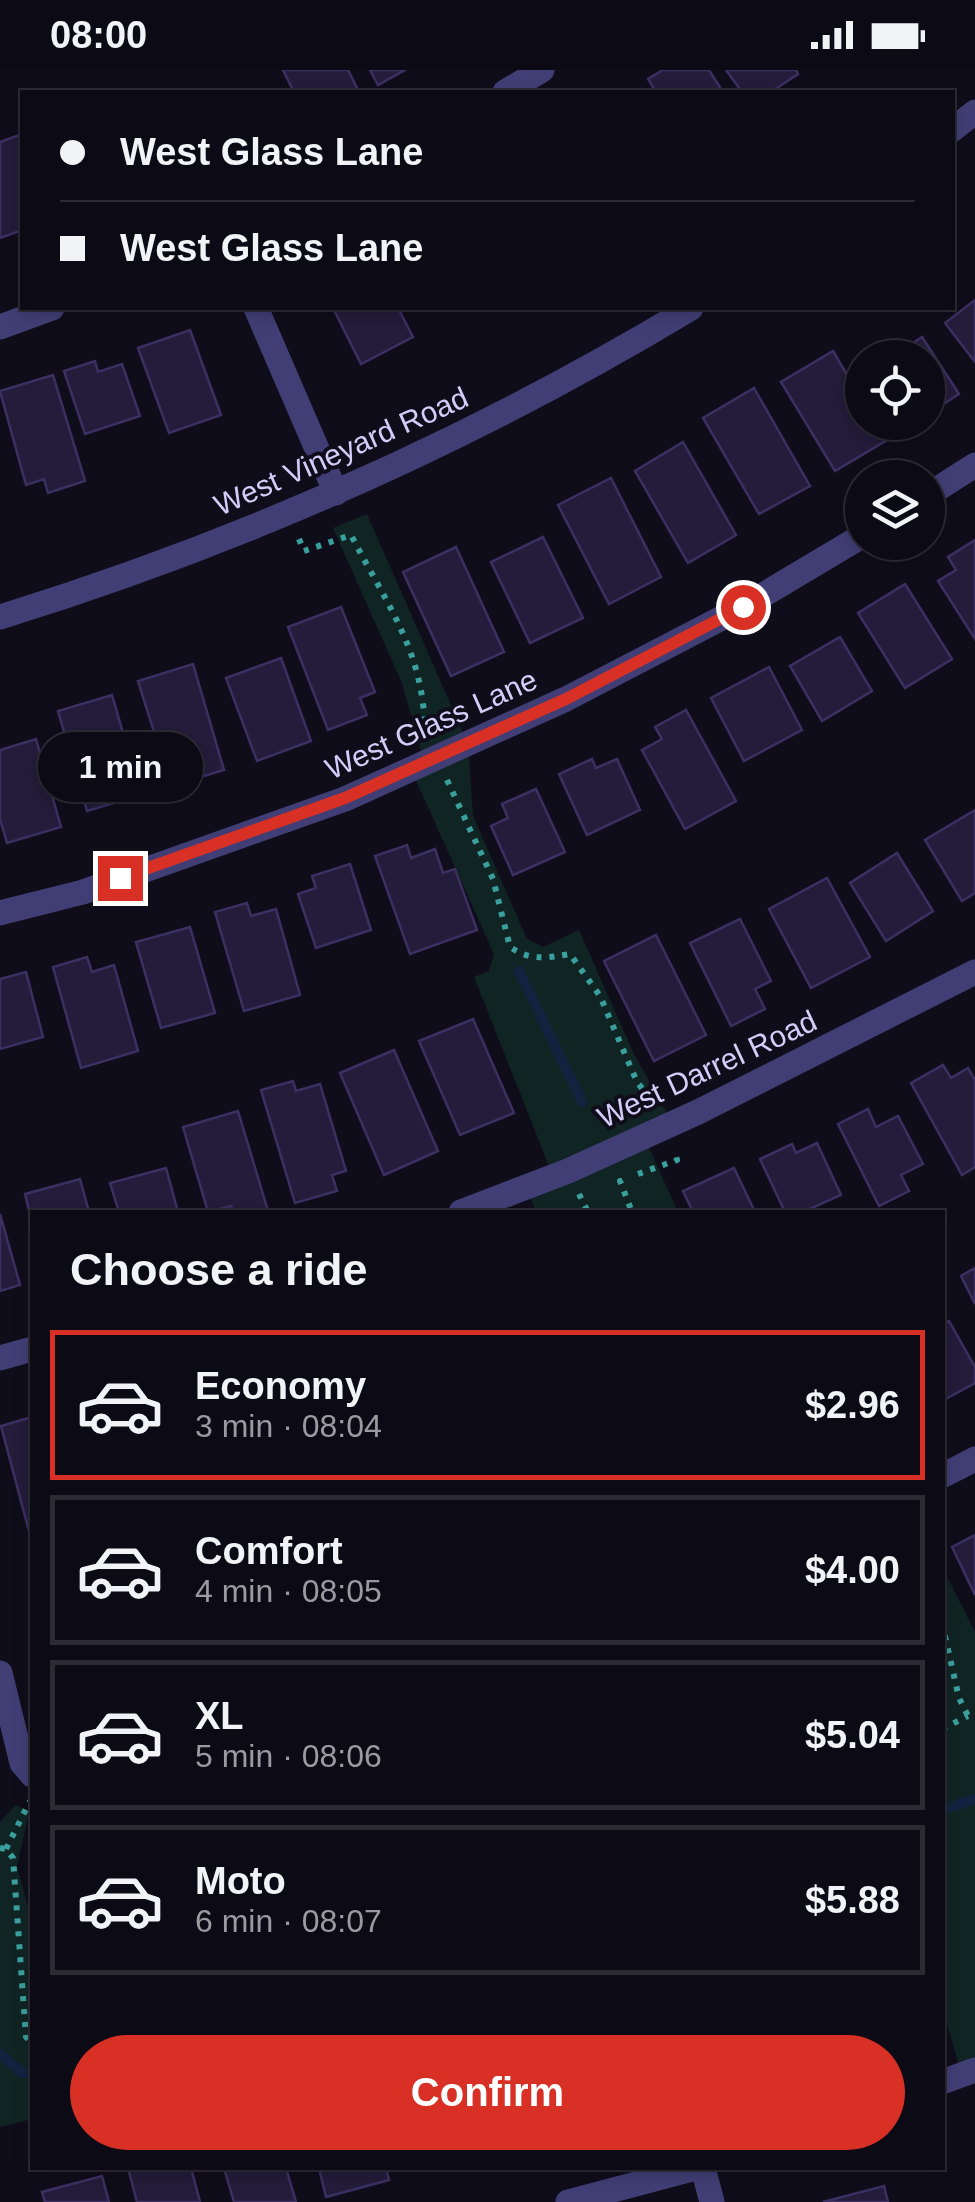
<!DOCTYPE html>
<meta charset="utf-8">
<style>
body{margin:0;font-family:Helvetica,sans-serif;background:#1a1822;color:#f1f3f6;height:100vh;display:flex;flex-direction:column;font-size:38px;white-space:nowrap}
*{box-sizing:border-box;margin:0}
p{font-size:32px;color:#9a9aa0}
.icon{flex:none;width:55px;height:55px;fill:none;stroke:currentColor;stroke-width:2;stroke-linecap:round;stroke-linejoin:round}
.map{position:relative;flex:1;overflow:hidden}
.side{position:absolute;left:30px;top:1140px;width:915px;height:960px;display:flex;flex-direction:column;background:#0c0a14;border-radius:0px;box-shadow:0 5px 15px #0003,0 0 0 2px #2c2b34}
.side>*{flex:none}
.hud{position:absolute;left:20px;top:20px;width:935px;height:220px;border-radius:0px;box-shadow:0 5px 15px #0003,0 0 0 2px #2c2b34;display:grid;align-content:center;height:220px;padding:0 40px;background:#0c0a14}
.fabs{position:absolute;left:845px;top:270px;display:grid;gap:20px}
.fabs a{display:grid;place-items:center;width:100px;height:100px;border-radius:50%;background:#0c0a14;box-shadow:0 5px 15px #0003,0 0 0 2px #2c2b34;font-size:50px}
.end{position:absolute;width:45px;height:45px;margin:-22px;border:12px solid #d93025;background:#fff;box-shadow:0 0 0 5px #fff}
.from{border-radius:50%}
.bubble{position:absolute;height:70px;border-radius:35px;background:#0c0a14;box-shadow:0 5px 15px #0003,0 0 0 2px #2c2b34;font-size:32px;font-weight:800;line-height:70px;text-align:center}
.hud b{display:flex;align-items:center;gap:35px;height:95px;font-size:38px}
.hud b+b{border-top:2px solid #2c2b34}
.hud i{width:25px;height:25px;background:#f1f3f6}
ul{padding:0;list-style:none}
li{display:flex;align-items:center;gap:30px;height:150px;margin:0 20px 15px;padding:0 20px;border:5px solid #2c2b34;border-radius:0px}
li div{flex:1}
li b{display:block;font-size:38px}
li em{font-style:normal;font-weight:800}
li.on{border-color:#d93025}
li>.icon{width:90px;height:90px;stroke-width:1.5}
h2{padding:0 40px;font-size:45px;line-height:120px}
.button{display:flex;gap:20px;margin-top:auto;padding:20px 40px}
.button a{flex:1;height:115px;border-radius:60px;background:#d93025;color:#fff;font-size:40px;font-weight:800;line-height:115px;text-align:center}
.status{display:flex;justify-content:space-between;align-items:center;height:70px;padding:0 50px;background:#0c0a14;direction:ltr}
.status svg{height:28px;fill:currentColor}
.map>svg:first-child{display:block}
</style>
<div class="status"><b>08:00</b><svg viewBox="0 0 49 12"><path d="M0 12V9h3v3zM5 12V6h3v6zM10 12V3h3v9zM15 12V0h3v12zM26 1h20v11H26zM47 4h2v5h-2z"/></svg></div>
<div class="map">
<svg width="975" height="2132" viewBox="0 0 975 2132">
<rect width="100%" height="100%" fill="#100d1b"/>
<g fill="#112424">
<path d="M367 444 468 674 473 746 527 869 543 877 579 860 634 984 673 1054 644 1067 678 1142H536L526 1118 553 1106 474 907 489 901 494 884 410 697 424 691 402 613 333 458Z"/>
<path d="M942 1497 975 1562V2000L962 2005 942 1938Z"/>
<path d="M16 1735 29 1742 17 1796 32 1852V2049L0 2057V1752Z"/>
</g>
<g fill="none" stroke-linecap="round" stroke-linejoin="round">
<g stroke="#13233f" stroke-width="10">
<path d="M519 901 582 1032"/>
<path d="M942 1740 975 1729"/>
<path d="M0 1984 22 2003 32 2002"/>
</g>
</g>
<g fill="#231c3a" stroke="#3c3063" stroke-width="2.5">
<path d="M283 0H348L359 22H294Z"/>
<path d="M370 0H405L378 15Z"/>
<path d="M663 0H709L723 22H656L648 9Z"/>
<path d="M726 0H796L798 4 771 22H742Z"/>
<path d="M22 64V160L0 168V72Z"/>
<path d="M975 230V292L945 253Z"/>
<path d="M333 238H398L413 267 361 294Z"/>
<path d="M190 260 221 345 169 363 138 278Z"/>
<path d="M922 267 959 324 930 343 928 288H891Z"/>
<path d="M833 281 862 330V352H876L887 370 835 401 781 312Z"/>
<path d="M95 291 98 302 122 294 140 346 85 364 64 301Z"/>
<path d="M53 305 85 411 48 423 44 409 26 415 0 321Z"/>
<path d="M754 318 810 416 759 444 703 348Z"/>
<path d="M683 372 736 465 688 493 635 401Z"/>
<path d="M611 408 661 507 609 534 558 435Z"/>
<path d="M543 467 583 548 530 573 491 492Z"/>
<path d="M975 470V569L938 511 956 500 948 487Z"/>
<path d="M456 477 504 582 451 606 403 502Z"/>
<path d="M905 514 952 589 905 618 858 543Z"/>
<path d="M341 537 375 622 360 628 367 645 328 660 288 557Z"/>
<path d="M840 567 872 621 822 651 790 596Z"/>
<path d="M281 588 311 671 257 691 226 608Z"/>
<path d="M193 594 224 700 171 716 138 611Z"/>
<path d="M769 597 802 660 744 691 711 628Z"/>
<path d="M112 625 141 725 87 741 58 641Z"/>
<path d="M686 640 736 731 685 759 642 680 662 669 655 657Z"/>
<path d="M36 669 61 757 7 773 0 749V680Z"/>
<path d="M592 689 596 698 617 689 640 740 587 765 559 704Z"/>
<path d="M536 719 565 782 513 805 491 756 508 748 502 734Z"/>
<path d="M975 740V823L962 831 925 770Z"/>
<path d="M407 775 411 788 435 779 443 803 455 799 477 860 410 884 375 786Z"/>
<path d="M897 783 933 841 886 871 850 813Z"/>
<path d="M350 794 371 860 316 878 298 824 316 818 312 806Z"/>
<path d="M827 808 870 887 811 918 769 839Z"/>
<path d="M247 833 251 846 276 839 300 925 244 941 215 842Z"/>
<path d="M740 849 771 911 755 919 765 939 731 956 690 873Z"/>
<path d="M190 857 215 943 161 958 136 872Z"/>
<path d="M656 865 706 965 654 991 604 891Z"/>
<path d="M87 887 92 902 114 895 138 981 81 998 53 897Z"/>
<path d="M26 902 43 967 0 979V909Z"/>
<path d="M473 949 514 1043 460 1065 419 971Z"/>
<path d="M394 980 438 1081 384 1105 340 1003Z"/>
<path d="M943 995 951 1008 968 998 975 1010V1097L962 1105 911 1013Z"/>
<path d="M293 1011 296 1021 320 1014 346 1101 332 1105 337 1121 295 1133 261 1020Z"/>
<path d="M868 1039 876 1057 898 1046 923 1094 901 1105 909 1121 879 1136 838 1054Z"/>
<path d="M238 1041 268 1141 233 1142 231 1136 208 1142 183 1057Z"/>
<path d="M817 1073 841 1125 803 1142H785L760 1089 792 1074 796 1083Z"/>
<path d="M166 1098 178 1142H119L110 1113Z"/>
<path d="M734 1098 755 1142H693L683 1121Z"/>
<path d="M80 1109 89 1142H32V1153L25 1124Z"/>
<path d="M0 1144 20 1215 0 1221Z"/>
<path d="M975 1198V1234L961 1206Z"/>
<path d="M949 1251 975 1297V1313L942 1331V1255Z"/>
<path d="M32 1347V1465H30L1 1356Z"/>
<path d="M975 1465V1525L952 1477Z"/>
<path d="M128 2098H191L200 2132H137Z"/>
<path d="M224 2098H286L296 2132H234Z"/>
<path d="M319 2098H386L389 2110 326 2127Z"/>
<path d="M102 2106 109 2132H45L42 2122Z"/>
<path d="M884 2116 888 2132H823Z"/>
</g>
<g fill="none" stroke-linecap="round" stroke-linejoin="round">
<g stroke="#3aa09d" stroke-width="6" stroke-dasharray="5 8" stroke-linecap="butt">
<path d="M299 469 304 481 351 465C387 535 424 581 425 663"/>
<path d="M447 710 493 809 510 877C530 891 546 888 570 884L600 926 637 1012 652 1031"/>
<path d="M638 1104 677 1090 675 1084"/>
<path d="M622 1111H620L632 1142"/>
<path d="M579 1124 588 1142"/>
<path d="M942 1553 959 1628 968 1646H975"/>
<path d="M942 1659 968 1646"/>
<path d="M0 1778 6 1779 13 1788 26 1967 32 1973"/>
<path d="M6 1779 30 1731"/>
</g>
<g stroke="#413e75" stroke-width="25">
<path d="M505 22 542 0"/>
<path d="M952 60 975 42"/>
<path d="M256 238 336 423"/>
<path d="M0 257 52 238"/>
<path d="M928 425 975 395"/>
<path d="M0 547C242 472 474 369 691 238"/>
<path d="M0 843 83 822 345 729 566 629 743 537 862 466"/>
<path d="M461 1142 568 1101 698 1042 975 902"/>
<path d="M0 1288 32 1279"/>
<path d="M942 1406 975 1389"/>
<path d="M0 1603 22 1693 32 1705"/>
<path d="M942 2012 975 2000"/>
<path d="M703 2098 712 2132"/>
<path d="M568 2132 696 2098"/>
</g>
</g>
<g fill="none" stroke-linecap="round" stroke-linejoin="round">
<path stroke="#d93025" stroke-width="12" d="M120 808 345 728 566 629 743 537"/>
</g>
<g text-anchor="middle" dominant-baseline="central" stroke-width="8" stroke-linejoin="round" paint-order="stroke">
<g font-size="30" fill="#d4cdf9" stroke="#100d1b">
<text transform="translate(341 381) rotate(-24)">West Vineyard Road</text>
<text transform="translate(431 654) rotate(-24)">West Glass Lane</text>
<text transform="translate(707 999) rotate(-25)">West Darrel Road</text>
</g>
</g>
</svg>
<div class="fabs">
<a><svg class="icon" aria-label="locate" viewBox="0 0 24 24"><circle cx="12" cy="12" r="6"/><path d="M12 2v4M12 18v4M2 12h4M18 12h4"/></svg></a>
<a><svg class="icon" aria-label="layers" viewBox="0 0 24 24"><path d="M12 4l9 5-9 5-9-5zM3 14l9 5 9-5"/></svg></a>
</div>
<i class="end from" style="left:743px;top:537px"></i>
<i class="end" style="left:120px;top:808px"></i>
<div class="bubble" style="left:38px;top:662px;width:165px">1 min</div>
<div class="hud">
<b><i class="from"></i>West Glass Lane</b>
<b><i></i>West Glass Lane</b>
</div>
<section class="side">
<h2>Choose a ride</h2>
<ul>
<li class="on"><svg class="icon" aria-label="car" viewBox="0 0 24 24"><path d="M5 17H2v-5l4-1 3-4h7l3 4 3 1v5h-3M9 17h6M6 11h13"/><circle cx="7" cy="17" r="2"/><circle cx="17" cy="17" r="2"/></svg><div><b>Economy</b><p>3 min · 08:04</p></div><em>$2.96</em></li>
<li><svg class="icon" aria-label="car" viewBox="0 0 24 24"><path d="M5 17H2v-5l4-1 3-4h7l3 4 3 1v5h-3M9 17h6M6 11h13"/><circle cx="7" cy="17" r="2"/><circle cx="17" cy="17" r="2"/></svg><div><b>Comfort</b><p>4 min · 08:05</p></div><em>$4.00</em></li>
<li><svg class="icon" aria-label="car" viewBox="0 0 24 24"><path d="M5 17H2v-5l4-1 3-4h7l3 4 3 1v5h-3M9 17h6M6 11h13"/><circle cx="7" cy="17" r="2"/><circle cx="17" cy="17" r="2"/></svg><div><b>XL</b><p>5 min · 08:06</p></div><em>$5.04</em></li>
<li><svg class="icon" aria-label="car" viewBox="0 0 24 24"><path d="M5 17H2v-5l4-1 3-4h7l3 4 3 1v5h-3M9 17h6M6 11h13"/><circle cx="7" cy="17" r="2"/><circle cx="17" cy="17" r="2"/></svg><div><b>Moto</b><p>6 min · 08:07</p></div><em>$5.88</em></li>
</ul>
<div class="button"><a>Confirm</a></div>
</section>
</div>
